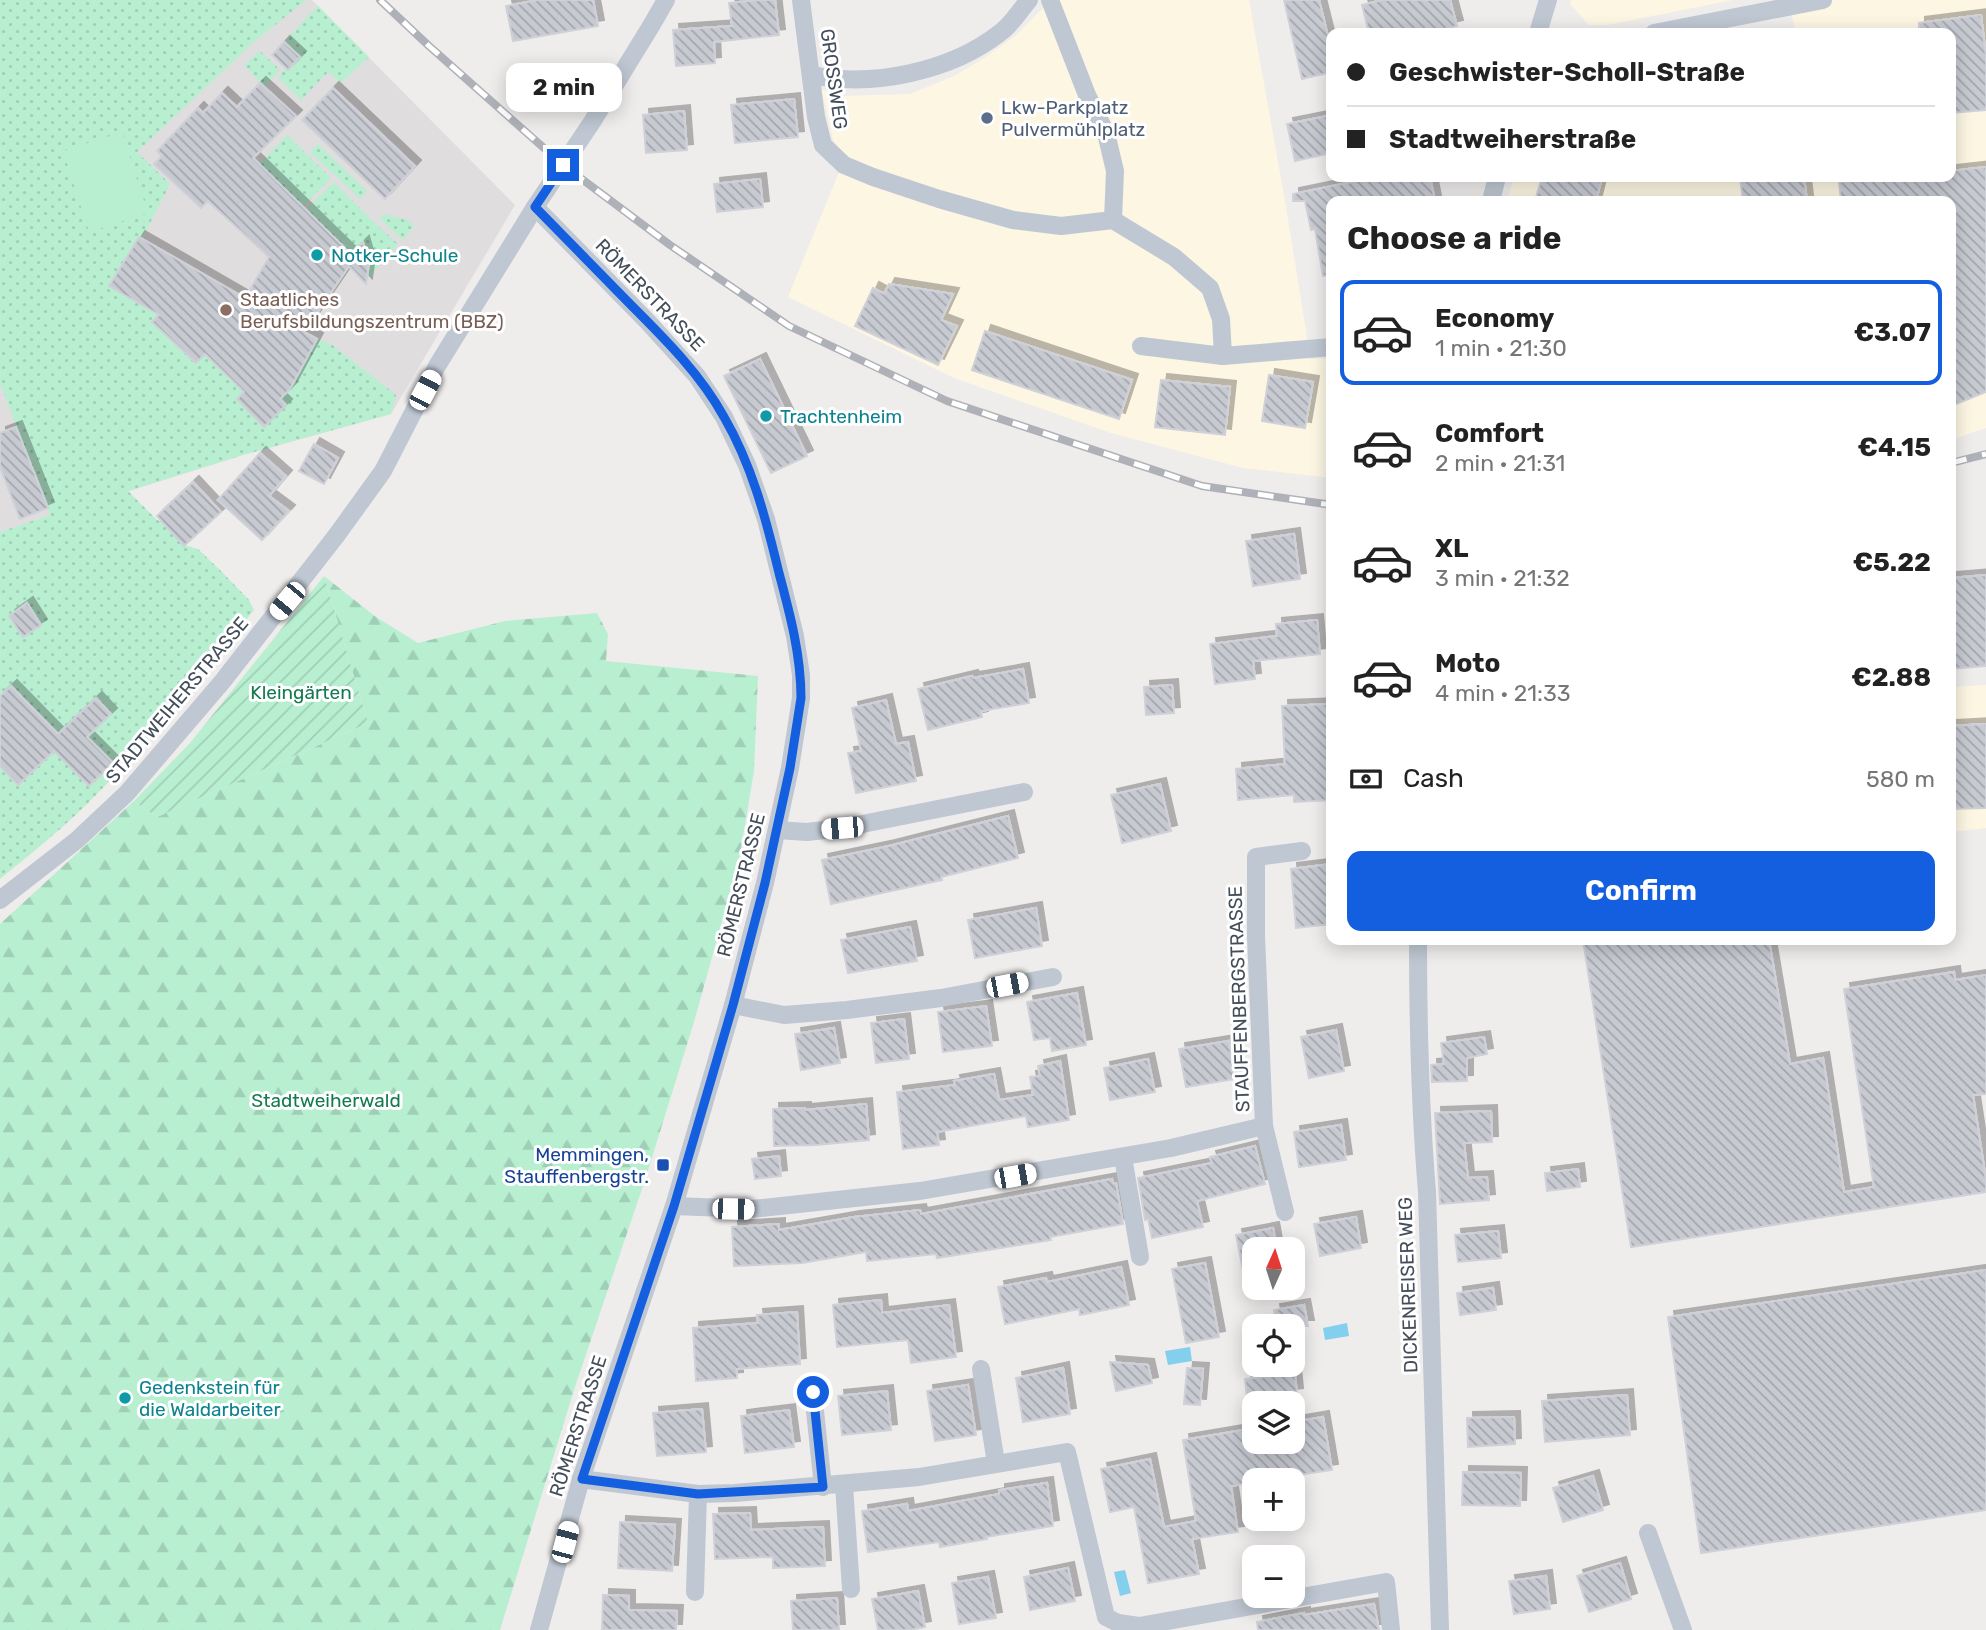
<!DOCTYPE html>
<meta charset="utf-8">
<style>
body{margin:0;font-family:Rubik,sans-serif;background:#f2f2f2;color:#222;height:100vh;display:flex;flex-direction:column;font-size:26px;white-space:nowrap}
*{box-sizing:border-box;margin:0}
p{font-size:23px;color:#767676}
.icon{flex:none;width:38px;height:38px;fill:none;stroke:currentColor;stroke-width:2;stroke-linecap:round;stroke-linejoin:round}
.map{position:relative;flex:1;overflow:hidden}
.drawer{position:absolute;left:1326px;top:196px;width:630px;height:749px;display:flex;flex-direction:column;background:#fff;border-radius:14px;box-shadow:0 4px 18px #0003}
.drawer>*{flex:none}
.banner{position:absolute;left:1326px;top:28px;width:630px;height:154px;border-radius:14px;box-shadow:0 4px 18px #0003;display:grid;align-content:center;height:154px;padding:0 21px;background:#fff}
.needle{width:46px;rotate:3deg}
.controls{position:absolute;left:1242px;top:1237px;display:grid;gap:14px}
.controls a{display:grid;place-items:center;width:63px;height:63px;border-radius:14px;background:#fff;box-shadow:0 4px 18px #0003;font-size:35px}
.end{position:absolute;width:32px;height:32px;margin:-16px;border:9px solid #145fe0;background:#fff;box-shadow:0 0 0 4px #fff}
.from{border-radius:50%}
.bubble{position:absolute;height:49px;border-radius:14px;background:#fff;box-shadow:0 4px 18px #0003;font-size:23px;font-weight:700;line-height:49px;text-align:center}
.car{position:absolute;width:21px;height:42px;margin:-21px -10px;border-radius:9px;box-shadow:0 0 5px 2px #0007;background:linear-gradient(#fff 24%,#345 0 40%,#fff 0 76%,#345 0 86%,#fff 0)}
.banner b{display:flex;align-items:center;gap:24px;height:66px;font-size:26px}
.banner b+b{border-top:2px solid #e0e0e0}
.banner i{width:18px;height:18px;background:#222}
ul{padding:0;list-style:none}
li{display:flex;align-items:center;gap:21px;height:105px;margin:0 14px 10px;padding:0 7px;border:4px solid transparent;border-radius:14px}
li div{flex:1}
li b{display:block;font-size:26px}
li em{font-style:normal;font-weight:700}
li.selected{border-color:#145fe0}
li>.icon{width:63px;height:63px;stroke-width:1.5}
h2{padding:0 21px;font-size:32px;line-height:84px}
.pay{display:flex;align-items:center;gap:18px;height:77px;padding:0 21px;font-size:26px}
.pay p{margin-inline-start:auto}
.cta{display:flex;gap:14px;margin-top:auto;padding:14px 21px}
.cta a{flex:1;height:80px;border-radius:14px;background:#145fe0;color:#fff;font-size:28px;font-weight:700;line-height:80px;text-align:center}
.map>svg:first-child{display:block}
</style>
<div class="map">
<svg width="1986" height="1630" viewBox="0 0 1986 1630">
<defs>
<pattern id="grass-dots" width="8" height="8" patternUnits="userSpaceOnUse" patternTransform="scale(1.75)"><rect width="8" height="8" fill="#b8efd1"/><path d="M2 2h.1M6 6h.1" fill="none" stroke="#9fcfb6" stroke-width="1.8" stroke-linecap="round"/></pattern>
<pattern id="forest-firs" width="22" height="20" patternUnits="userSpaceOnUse" patternTransform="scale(1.75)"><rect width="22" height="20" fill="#b8efd1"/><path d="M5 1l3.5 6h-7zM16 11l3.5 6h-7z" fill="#9fcfb6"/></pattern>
<pattern id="garden-furrows" width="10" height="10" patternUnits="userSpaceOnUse" patternTransform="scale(1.75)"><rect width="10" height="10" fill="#b8efd1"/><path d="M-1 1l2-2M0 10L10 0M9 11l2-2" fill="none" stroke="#9fcfb6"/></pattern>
<pattern id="building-back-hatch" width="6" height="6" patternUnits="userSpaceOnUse" patternTransform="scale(1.75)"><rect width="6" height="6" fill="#c8cad2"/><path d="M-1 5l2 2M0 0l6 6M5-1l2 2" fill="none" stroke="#a4a6ad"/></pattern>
<filter id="shadow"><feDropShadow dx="6" dy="-6" stdDeviation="0" flood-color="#0004"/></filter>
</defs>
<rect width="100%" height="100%" fill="#efecec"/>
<g fill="#fcf6e3">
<path d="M1051 0H1249L1284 195 1306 330 1308 359 1332 358V478L1243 468 1111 433 954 378 788 297 845 157 833 140 821 89 840 96 910 94 954 76 981 60 1014 37Z"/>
<path d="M1571 0H1733L1608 25H1589L1570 4Z"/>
<path d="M1788 0H1986V428L1951 440V201H1507L1514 177H1951V33H1796Z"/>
<path d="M1986 685V828L1951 832V687Z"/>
</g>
<path fill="#e0ddde" d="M0 0H312L515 205 391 414 243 455 0 532Z"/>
<g fill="url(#grass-dots)">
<path d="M0 0H306L254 42 137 152 170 184 142 239 110 286 159 315 152 322 195 363 205 354 244 392 238 399H280L290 389 317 339 331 344 396 395 391 414 243 455 128 491 157 520 161 521 184 545 198 549 221 571 249 600 254 610C203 672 153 736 97 794 67 825 33 852 0 879V532L50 515 0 383Z"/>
<path d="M318 6 369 57 341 83 328 72 301 100 278 78 286 68 289 70 300 57 284 42Z"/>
<path d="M260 51 280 70 264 87 244 65Z"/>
<path d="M287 135 331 178 303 207 259 164Z"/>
<path d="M318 144 367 191 360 199 310 152Z"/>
<path d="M334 182 377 225 398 244 365 282 362 280C370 268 371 256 361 244L351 254 306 209Z"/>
<path d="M384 214 408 220 414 226 403 240 380 219Z"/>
</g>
<path fill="url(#forest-firs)" d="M324 576 376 617 418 643 505 621 597 613 608 634 606 661 758 676 754 771 739 860 694 1022 645 1180 574 1390 500 1630H0V924L134 801 157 817 368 723Z"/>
<path fill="#b8efd1" d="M122 132 148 213 89 232 63 151Z"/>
<path fill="url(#garden-furrows)" d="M324 576 368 723 157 817 134 801 190 743Z"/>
<g fill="#83cfed">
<path d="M1347 1323 1349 1336 1325 1340 1323 1328Z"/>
<path d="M1190 1347 1192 1361 1168 1365 1165 1351Z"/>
<path d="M1125 1570 1131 1593 1120 1596 1114 1572Z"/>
</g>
<g fill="url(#building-back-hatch)" stroke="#d0d1d8" stroke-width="2" filter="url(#shadow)">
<path d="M538 0H593L598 26 513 41 506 6Z"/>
<path d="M760 0H775L779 35 714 42 715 63 676 66 673 30 732 26 729 3Z"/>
<path d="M1284 0H1319L1332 52V72L1302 79Z"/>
<path d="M1382 0H1450L1457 26 1427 33H1369L1362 5Z"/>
<path d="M1981 15 1986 56V110L1951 113V33H1919V23Z"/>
<path d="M284 42 300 57 288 70 272 55Z"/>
<path d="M260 83 296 116 253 158 351 254 363 242 369 263 366 284 349 266 304 332 317 339 290 389 280 399 286 405 264 427 237 399 244 392 205 354 196 363 152 322 159 315 109 286 139 237 245 298 269 257 208 201 201 208 154 164 162 156 157 151 198 108 203 113 222 93 237 107Z"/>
<path d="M333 88 415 166 385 199 302 120Z"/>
<path d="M794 99 798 137 735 143 731 105Z"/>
<path d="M684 111 687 150 646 153 643 115Z"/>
<path d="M1332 115V153L1295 161 1287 124Z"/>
<path d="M1986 167V392L1951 406V201H1841L1839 182 1890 177H1951V171Z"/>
<path d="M1376 177H1430L1435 201H1332V275L1323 276 1315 229 1311 230 1305 201H1293V194Z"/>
<path d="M1542 177H1602L1596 201H1535Z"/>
<path d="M1740 177H1804L1807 201H1743Z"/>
<path d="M760 179 763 207 717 212 714 184Z"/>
<path d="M889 284 953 294 941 320 957 326 938 365 855 326 873 288 884 294Z"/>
<path d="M985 331 1132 380 1119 419 972 370Z"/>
<path d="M760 359 807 456 771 473 724 376Z"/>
<path d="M1269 375 1313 382 1305 428 1262 421Z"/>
<path d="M1161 380 1230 387 1225 435 1155 427Z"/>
<path d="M16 427 48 508 20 519 0 467V433Z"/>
<path d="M314 444 338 458 324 484 299 471Z"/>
<path d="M260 453 286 476 269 496 289 511 262 540 218 500Z"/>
<path d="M193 482 221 512 184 546 157 516Z"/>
<path d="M1294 534 1300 579 1253 586 1246 541Z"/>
<path d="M1986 575V666L1951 669V578Z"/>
<path d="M27 603 41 625 23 637 9 616Z"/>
<path d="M1317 620 1320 654 1253 661 1255 679 1215 684 1210 644 1277 636 1276 624Z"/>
<path d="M1023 669 1029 703 981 711 982 717 928 730 918 689 972 676 973 678Z"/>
<path d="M1172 685 1174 713 1146 715 1144 687Z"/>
<path d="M11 686 58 734 96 698 111 714 87 737 113 763 89 786 54 751 18 785 0 766V696Z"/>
<path d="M886 700 896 744 908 742 916 781 856 793 848 753 861 751 852 708Z"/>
<path d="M1332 704V800L1294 802V795L1238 800 1236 769 1285 764 1282 706Z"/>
<path d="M1986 724V808L1951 809V726Z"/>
<path d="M1160 784 1171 831 1122 843 1111 795Z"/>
<path d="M1008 816 1018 858 941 877 942 880 831 904 822 860 889 846Z"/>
<path d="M1332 864V924L1296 928 1291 869Z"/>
<path d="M1036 908 1042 946 975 958 968 920Z"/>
<path d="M910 927 917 961 848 973 841 940Z"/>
<path d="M1583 940H1769L1790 1064 1823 1058 1844 1192 1874 1187 1844 989 1954 972 1955 980 1986 975V1094L1973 1095 1986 1180V1192L1631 1247Z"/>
<path d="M1077 993 1086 1045 1052 1051 1050 1038 1034 1040 1027 1002Z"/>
<path d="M986 1006 992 1046 943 1052 938 1012Z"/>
<path d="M904 1019 909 1059 876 1063 871 1023Z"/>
<path d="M834 1028 840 1063 801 1070 795 1034Z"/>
<path d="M1336 1030 1344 1071 1309 1078 1301 1037Z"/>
<path d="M1484 1037 1487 1054 1467 1058V1081L1432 1082 1431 1065 1444 1064 1441 1043Z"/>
<path d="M1229 1041 1235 1079 1186 1087 1179 1049Z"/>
<path d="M1148 1059 1155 1092 1110 1100 1104 1068Z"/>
<path d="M1060 1061 1069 1120 1028 1127 1026 1116 937 1132 939 1145 903 1149 897 1092 955 1085 954 1081 994 1074 999 1100 1033 1095 1030 1077 1040 1076 1038 1066Z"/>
<path d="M866 1104 869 1140 816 1145 774 1146 773 1109 805 1108V1110Z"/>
<path d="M1491 1111 1492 1142 1464 1143 1468 1178 1487 1177 1489 1200 1440 1204 1435 1113Z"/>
<path d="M1341 1125 1346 1160 1299 1167 1294 1132Z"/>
<path d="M1255 1146 1265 1184 1197 1201 1203 1227 1152 1238 1148 1219 1145 1220 1138 1178 1212 1163 1210 1157Z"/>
<path d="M779 1156 781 1176 755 1179 752 1159Z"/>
<path d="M1578 1169 1580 1187 1547 1191 1545 1173Z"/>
<path d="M1112 1179 1113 1183H1116L1123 1224 1050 1237 1051 1240 937 1258 936 1254 867 1261 866 1252 802 1263 734 1266 732 1227 779 1224V1230L854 1217 920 1210 921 1214Z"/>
<path d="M1356 1217 1361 1248 1320 1256 1314 1224Z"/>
<path d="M1273 1228 1277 1250H1255V1289L1247 1290 1236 1235Z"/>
<path d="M1498 1231 1501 1258 1458 1262 1455 1235Z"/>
<path d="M1205 1263 1219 1337 1186 1343 1172 1269Z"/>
<path d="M1121 1267 1129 1305 1080 1315 1079 1309 1005 1324 998 1287 1046 1278 1047 1282Z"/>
<path d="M1986 1270V1510L1701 1553 1668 1317Z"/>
<path d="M1493 1288 1496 1310 1460 1315 1457 1293Z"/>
<path d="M881 1300 882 1313 949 1305 956 1357 911 1363 908 1340 837 1347 833 1305Z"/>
<path d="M1304 1305 1308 1326H1277L1274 1310Z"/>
<path d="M797 1312 800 1364 737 1369V1378L696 1381 693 1328 758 1323 757 1315Z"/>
<path d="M1110 1362 1148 1365 1152 1383 1116 1391Z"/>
<path d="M1063 1368 1070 1414 1023 1422 1016 1378Z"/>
<path d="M1187 1368 1203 1369 1200 1405 1184 1404Z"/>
<path d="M1295 1374 1297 1394 1247 1399 1245 1379Z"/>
<path d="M968 1385 976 1435 935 1441 927 1391Z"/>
<path d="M887 1391 891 1430 842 1435 838 1396Z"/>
<path d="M1627 1395 1630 1435 1545 1442 1542 1401Z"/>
<path d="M702 1409 706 1452 657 1456 653 1413Z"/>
<path d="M789 1410 794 1447 745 1453 741 1416Z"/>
<path d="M1323 1417 1332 1470 1266 1480H1255V1482L1231 1486 1238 1532 1192 1539 1199 1574 1148 1583 1134 1507 1110 1512 1101 1469 1150 1459 1164 1527 1196 1521 1183 1440 1255 1428V1442H1293V1422Z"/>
<path d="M1514 1417 1515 1444 1468 1447 1467 1418Z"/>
<path d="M1463 1472 1521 1473 1520 1506 1462 1505Z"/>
<path d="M1593 1476 1603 1510 1563 1522 1553 1488Z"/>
<path d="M1047 1483 1053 1526 986 1537 987 1539 940 1547 939 1542 868 1552 862 1511 907 1504 908 1511 999 1494V1490Z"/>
<path d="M750 1513 751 1530 823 1527 825 1566 773 1568V1557L715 1559 713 1514Z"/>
<path d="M620 1522 675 1525 672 1571 618 1568Z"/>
<path d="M1620 1563 1631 1599 1589 1612 1577 1576Z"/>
<path d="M1068 1568 1075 1601 1030 1610 1024 1577Z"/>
<path d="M1546 1576 1550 1609 1514 1614 1509 1581Z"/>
<path d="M988 1577 996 1618 959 1624 952 1583Z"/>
<path d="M918 1591 925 1627 910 1630H878L872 1599Z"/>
<path d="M603 1595 629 1596V1610L677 1611 676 1630H602Z"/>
<path d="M837 1598 839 1630H793L791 1601Z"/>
<path d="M1374 1604 1379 1630H1258L1257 1622 1304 1613V1615Z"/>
</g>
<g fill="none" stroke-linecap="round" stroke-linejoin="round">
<g stroke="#bec7d2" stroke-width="18">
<path d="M801 0 816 117 823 145 844 165 873 177 939 199 1013 220 1061 226 1113 220 1174 257 1210 288 1221 319 1223 356"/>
<path d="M1050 0 1087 95 1106 133 1115 171 1113 220"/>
<path d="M1538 33 1548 0"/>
<path d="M1654 33 1823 0"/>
<path d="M812 75C873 88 952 71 1001 32 1012 24 1020 10 1029 0"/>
<path d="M1491 201 1497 177"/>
<path d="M535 207 647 321 697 376 724 417 747 465 766 519 795 636 801 675V698L790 768 765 883 733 1005 674 1206 581 1479 539 1630"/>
<path d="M1141 346 1223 356 1332 347"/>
<path d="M777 830 807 832 842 828 1024 792"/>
<path d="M0 900 77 840 127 793 222 682 336 536 383 471 437 366 535 207 592 122 651 26 666 0"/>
<path d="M1418 940C1418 1024 1420 1108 1427 1192L1440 1630"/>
<path d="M733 1005 784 1015 847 1010 941 998 1053 977"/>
<path d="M1264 1126 1285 1212"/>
<path d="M1123 1157 1140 1257"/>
<path d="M674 1206 752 1209 920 1191 1171 1148 1264 1126 1256 936V857L1302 851"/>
<path d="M981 1369 996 1463"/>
<path d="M813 1392 823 1487"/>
<path d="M581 1479 698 1494 735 1493 919 1477 1067 1452 1106 1617 1118 1623 1139 1626 1386 1582 1391 1630"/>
<path d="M844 1485 851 1589"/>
<path d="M1648 1533 1683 1630"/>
<path d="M695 1592 698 1494"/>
</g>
<defs>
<g id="rail">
<path d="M380 0 429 46 563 165 670 245 789 326 947 401 1202 486 1332 505"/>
<path d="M1951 463 1986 454"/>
</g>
</defs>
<use href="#rail" stroke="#aeb1b7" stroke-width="8"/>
<use href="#rail" stroke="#fff" stroke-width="5" stroke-dasharray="16" stroke-linecap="butt"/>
</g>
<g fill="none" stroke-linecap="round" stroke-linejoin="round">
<path stroke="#145fe0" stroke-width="9" d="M563 165 535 207C567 240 600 273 632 306 666 340 701 375 724 417 752 465 766 519 779 573 790 614 801 655 801 698L790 768 765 883 733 1005 674 1206 582 1479 698 1494 823 1487 813 1392"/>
</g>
<circle fill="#5c6f8a" stroke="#fff" stroke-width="2.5" cx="987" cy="118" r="7"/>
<g fill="#0f9aa8" stroke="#fff" stroke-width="2.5">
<circle cx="317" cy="255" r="7"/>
<circle cx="766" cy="416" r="7"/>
<circle cx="125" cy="1398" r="7"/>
</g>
<circle fill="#8d6e63" stroke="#fff" stroke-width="2.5" cx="226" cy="310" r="7"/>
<rect fill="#1a4fb4" stroke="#fff" stroke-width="2.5" x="656" y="1158" width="14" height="14" rx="3.5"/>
<g text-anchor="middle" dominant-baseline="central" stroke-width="6" stroke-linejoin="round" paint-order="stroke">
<g font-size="19" fill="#444e5a" stroke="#fff">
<text transform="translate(834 79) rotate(82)">GROSSWEG</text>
<text transform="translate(650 295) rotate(46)">RÖMERSTRASSE</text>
<text transform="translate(177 700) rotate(-50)">STADTWEIHERSTRASSE</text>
<text transform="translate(741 885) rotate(-76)">RÖMERSTRASSE</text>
<text transform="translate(1239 999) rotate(-92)">STAUFFENBERGSTRASSE</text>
<text transform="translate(1408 1285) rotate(-92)">DICKENREISER WEG</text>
<text transform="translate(578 1426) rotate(-72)">RÖMERSTRASSE</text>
</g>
<g font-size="19" fill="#4e5e75" stroke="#fff" text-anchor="start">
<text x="1001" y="107">Lkw-Parkplatz<tspan x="1001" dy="22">Pulvermühlplatz</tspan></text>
</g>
<g font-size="19" fill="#0d838f" stroke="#fff" text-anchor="start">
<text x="331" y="255">Notker-Schule</text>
<text x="780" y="416">Trachtenheim</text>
<text x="139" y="1387">Gedenkstein für<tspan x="139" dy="22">die Waldarbeiter</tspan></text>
</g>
<g font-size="19" fill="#785e54" stroke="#fff" text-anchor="start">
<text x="240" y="299">Staatliches<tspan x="240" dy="22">Berufsbildungszentrum (BBZ)</tspan></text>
</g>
<g font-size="19" fill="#147b4f" stroke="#fff">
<text x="301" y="692">Kleingärten</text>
<text x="326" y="1100">Stadtweiherwald</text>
</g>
<g font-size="19" fill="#164399" stroke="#fff" text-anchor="end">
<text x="649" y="1154">Memmingen,<tspan x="649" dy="22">Stauffenbergstr.</tspan></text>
</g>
</g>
</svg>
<div class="controls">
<a><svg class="needle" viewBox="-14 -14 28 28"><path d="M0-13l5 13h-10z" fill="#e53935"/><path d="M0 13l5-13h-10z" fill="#767676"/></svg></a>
<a><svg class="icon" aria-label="locate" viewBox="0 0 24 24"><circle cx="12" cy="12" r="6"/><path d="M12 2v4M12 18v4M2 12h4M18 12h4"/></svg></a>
<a><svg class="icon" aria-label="layers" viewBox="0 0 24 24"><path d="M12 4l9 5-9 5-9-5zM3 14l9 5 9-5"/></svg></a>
<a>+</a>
<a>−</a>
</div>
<i class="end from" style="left:813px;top:1392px"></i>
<i class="end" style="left:563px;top:165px"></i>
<div class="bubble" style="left:506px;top:63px;width:116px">2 min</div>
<i class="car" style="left:425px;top:390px;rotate:28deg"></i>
<i class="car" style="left:287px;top:601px;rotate:220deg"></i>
<i class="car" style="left:842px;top:828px;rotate:265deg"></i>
<i class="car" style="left:1007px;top:985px;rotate:79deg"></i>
<i class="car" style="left:1015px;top:1176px;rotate:80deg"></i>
<i class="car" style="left:733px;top:1209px;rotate:91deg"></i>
<i class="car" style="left:565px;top:1542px;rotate:15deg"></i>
<div class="banner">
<b><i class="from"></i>Geschwister-Scholl-Straße</b>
<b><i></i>Stadtweiherstraße</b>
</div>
<section class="drawer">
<h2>Choose a ride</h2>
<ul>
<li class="selected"><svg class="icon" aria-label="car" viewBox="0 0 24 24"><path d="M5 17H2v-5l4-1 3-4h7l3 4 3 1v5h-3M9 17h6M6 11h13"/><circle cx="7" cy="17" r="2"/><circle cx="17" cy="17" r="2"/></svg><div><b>Economy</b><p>1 min · 21:30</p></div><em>€3.07</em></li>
<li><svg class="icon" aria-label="car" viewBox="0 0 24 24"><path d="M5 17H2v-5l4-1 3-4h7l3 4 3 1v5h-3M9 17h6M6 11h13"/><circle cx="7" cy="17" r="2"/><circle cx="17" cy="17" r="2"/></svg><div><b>Comfort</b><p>2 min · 21:31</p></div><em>€4.15</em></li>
<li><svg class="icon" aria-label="car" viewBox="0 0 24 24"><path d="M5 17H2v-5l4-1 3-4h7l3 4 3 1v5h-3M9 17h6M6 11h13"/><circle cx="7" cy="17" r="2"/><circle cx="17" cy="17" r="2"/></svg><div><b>XL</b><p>3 min · 21:32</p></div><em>€5.22</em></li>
<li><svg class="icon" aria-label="car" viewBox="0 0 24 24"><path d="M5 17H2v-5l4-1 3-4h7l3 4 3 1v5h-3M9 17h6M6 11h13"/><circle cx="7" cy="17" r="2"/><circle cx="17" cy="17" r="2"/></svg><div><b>Moto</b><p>4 min · 21:33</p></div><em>€2.88</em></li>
</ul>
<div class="pay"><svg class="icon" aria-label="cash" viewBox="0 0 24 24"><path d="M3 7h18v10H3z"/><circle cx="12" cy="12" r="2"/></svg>Cash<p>580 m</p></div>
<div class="cta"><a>Confirm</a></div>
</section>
</div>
